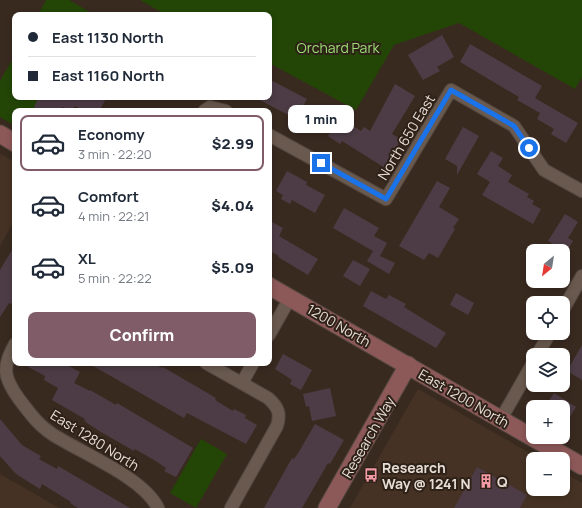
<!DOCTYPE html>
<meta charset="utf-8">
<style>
body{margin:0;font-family:Manrope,sans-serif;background:#f6f6f7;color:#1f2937;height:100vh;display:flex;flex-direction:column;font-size:15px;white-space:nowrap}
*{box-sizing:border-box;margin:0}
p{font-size:13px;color:#747a83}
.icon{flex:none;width:22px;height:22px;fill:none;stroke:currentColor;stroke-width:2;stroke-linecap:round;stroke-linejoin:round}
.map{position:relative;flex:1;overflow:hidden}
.details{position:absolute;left:12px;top:108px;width:260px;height:258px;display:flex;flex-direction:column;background:#fff;border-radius:8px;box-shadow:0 2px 6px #0003}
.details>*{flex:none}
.guide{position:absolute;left:12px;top:12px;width:260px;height:88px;border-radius:8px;box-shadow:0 2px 6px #0003;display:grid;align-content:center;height:88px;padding:0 16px;background:#fff}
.needle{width:26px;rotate:210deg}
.fabs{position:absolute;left:526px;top:244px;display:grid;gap:8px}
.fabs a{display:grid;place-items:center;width:44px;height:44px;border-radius:8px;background:#fff;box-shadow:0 2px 6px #0003;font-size:20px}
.end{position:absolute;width:18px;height:18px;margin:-9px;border:5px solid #1a73e8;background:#fff;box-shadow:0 0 0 2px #fff}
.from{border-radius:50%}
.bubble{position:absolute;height:28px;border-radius:8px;background:#fff;box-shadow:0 2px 6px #0003;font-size:13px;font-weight:800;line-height:28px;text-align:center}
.guide b{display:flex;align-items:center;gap:14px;height:38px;font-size:15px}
.guide b+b{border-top:1px solid #e0e1e3}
.guide i{width:10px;height:10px;background:#1f2937}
ul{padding:7px 0 0;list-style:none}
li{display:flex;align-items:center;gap:12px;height:56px;margin:0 8px 6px;padding:0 8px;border:2px solid transparent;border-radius:8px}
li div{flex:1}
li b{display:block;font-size:15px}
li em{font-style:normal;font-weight:800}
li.active{border-color:#7f5c68}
li>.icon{width:36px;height:36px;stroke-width:1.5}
.button{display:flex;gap:8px;margin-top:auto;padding:8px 16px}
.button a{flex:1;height:46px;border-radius:8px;background:#7f5c68;color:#fff;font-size:16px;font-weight:800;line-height:46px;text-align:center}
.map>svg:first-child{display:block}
</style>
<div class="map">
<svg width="582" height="508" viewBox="0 0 582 508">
<rect width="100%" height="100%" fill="#392a20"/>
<g fill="#453224">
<path d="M0 154 15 162V219L0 246Z"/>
<path d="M418 389 540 459H533V489H563V472L582 483V508H350Z"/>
<path d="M0 474 59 508H0Z"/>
</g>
<g fill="#234506">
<path d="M46 0H69L95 15H48L42 12 41 15H38Z"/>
<path d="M140 0H582V77L575 89 459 23 394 45 356 110 269 63V15H166Z"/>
<path d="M15 55V97H39L34 107 38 111H15V126L0 117V81Z"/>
<path d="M201 439 227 454 196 508 170 493Z"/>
</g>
<g fill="#4d3c45">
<path d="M442 35 454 57 437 67 440 71 423 80 408 55Z"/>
<path d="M470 44 542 86 535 98 578 123 566 143 551 134 554 129 537 119 540 113 517 100 519 97 460 62Z"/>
<path d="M269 79 307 99 296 119 254 97H269Z"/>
<path d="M395 84 415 96 392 134 401 139 385 168 342 141 340 144 328 136 331 131 319 124 327 110 361 131 364 127 370 131Z"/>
<path d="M39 97H107L99 111H83L75 106 72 110 62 107 59 111H38L34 107Z"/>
<path d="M463 127 479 136 457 175V166L445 159Z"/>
<path d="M491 151 503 158 498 166 512 175 508 182 529 194 527 197 534 201 532 204 541 209 533 224 482 195 490 182 477 174Z"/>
<path d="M287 171 307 182 306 185 325 195 315 213 292 200 290 204 281 199 283 195 276 191Z"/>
<path d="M437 181 450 188 439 207 459 219 453 228 455 229 438 258 429 253 424 260 399 246Z"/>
<path d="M344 208 379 228 374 236 387 243 380 256 395 263 389 274 367 261 373 251 333 228Z"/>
<path d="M565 214 578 222 568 238 573 241 567 251H551L555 245 548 241Z"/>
<path d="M272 222 283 228 279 236 318 259 308 275 278 257 279 256 270 251 269 252V227Z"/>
<path d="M15 245V297L11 304 9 303 0 317V270Z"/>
<path d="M353 260 370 269 360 286 343 276Z"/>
<path d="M371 291 386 299 389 295 406 304 404 307 446 333 436 348 363 306Z"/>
<path d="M456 293 474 303 468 315 450 305Z"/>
<path d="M582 345V380L567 371Z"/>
<path d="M283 354 312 370 301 390 290 384 292 380 275 369Z"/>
<path d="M21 363H63L80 372 74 383 90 391V390L116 405 117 403 193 448 176 477 164 471 166 468 154 460 135 449 134 451 101 432 87 423 84 420 85 419 52 400 58 388 44 380 45 376Z"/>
<path d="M88 363H153L162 368 163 367 216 398 215 400 233 411 234 409 246 415 245 418 257 425 246 444 187 413 184 418Z"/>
<path d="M330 388 336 416 312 421 309 406 306 407 303 394Z"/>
<path d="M554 393 576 407 563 428V407H545Z"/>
<path d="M0 419 22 445 41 456 39 459 57 469 58 466 130 508H78L70 503 71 502 42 484 40 489 16 474 0 456Z"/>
<path d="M315 424 344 440 330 464 328 463 302 508H264L292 458 294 459 300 450Z"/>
<path d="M477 467 527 495 520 508H454Z"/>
</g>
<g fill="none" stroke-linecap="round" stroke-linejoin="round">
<defs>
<g id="street">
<path d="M204 111 210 107 226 111"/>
<path d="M269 135 386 199 451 90 514 126 544 170 582 191"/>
<path d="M563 310 582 276"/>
<path d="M269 335 290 298"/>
<path d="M15 344C2 367 3 377 19 399 29 412 38 425 52 434 81 453 143 477 158 508"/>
<path d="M537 355 550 333"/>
<path d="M206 363 268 398C278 407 281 413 277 426L231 508"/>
<path d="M242 383 253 363"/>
<path d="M501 419 533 363"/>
</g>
<g id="secondary">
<path d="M0 134 15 143"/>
<path d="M269 286 582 466"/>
<path d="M327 508 408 365"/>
</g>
</defs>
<use href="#street" stroke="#54483f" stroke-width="14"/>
<use href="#secondary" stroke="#54483f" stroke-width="19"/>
<use href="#street" stroke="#69594e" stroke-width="12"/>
<use href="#secondary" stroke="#8d5858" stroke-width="17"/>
</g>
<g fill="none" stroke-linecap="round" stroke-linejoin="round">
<path stroke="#1a73e8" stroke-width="5" d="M321 163 386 199 451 90 514 126 529 148"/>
</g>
<defs>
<symbol id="bus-bare" viewBox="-9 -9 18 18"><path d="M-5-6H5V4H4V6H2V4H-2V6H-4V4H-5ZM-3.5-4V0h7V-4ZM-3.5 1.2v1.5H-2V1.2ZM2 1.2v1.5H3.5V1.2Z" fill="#f49aa5" stroke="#2e2117" stroke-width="2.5" paint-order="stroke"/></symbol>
<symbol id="building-bare" viewBox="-9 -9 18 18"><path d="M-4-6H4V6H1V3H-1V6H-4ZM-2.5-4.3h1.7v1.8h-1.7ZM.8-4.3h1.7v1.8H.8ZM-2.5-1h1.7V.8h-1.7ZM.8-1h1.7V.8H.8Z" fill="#f49aa5" stroke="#2e2117" stroke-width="2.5" paint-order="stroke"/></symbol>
</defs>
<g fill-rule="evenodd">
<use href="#bus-bare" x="361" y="465" width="20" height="20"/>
<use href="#building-bare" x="476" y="471" width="20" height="20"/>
</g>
<g text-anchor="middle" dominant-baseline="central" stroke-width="4" stroke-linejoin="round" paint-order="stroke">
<g font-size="14" fill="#9dde76" stroke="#2e2117">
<text x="338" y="47">Orchard Park</text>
</g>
<g font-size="14" fill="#e8ded8" stroke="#2e2117">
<text transform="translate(406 137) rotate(-59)">North 650 East</text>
<text transform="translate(339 325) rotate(30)">1200 North</text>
<text transform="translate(464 398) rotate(30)">East 1200 North</text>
<text transform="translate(368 437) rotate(-60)">Research Way</text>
<text transform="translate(95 440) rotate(32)">East 1280 North</text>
</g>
<g font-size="14" font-weight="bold" fill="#e8ded8" stroke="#2e2117" text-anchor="start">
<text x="382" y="467">Research<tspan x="382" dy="16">Way @ 1241 N</tspan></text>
<text x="497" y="481">Q</text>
</g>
</g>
</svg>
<div class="fabs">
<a><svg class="needle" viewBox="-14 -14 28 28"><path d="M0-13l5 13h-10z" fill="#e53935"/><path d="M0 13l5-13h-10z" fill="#747a83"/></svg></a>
<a><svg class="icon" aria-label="locate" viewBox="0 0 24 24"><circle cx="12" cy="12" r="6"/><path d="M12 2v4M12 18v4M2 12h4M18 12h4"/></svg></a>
<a><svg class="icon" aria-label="layers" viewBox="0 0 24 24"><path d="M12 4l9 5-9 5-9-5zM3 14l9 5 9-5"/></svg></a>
<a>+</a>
<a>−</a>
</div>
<i class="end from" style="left:529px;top:148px"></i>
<i class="end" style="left:321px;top:163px"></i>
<div class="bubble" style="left:288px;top:105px;width:66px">1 min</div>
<div class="guide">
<b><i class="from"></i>East 1130 North</b>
<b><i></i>East 1160 North</b>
</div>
<section class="details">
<ul>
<li class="active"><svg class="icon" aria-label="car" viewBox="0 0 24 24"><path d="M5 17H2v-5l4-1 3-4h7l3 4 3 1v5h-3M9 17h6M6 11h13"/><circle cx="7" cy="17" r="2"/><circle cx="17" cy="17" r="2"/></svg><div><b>Economy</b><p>3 min · 22:20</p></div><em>$2.99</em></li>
<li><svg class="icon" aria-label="car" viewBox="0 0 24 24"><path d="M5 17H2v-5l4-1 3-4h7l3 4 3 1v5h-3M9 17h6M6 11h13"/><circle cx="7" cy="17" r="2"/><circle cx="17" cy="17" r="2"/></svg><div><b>Comfort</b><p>4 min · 22:21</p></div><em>$4.04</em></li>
<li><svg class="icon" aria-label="car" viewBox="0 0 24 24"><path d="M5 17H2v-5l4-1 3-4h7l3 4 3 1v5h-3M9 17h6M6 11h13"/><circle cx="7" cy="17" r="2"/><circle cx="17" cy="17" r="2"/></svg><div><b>XL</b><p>5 min · 22:22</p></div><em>$5.09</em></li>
</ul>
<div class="button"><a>Confirm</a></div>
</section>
</div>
